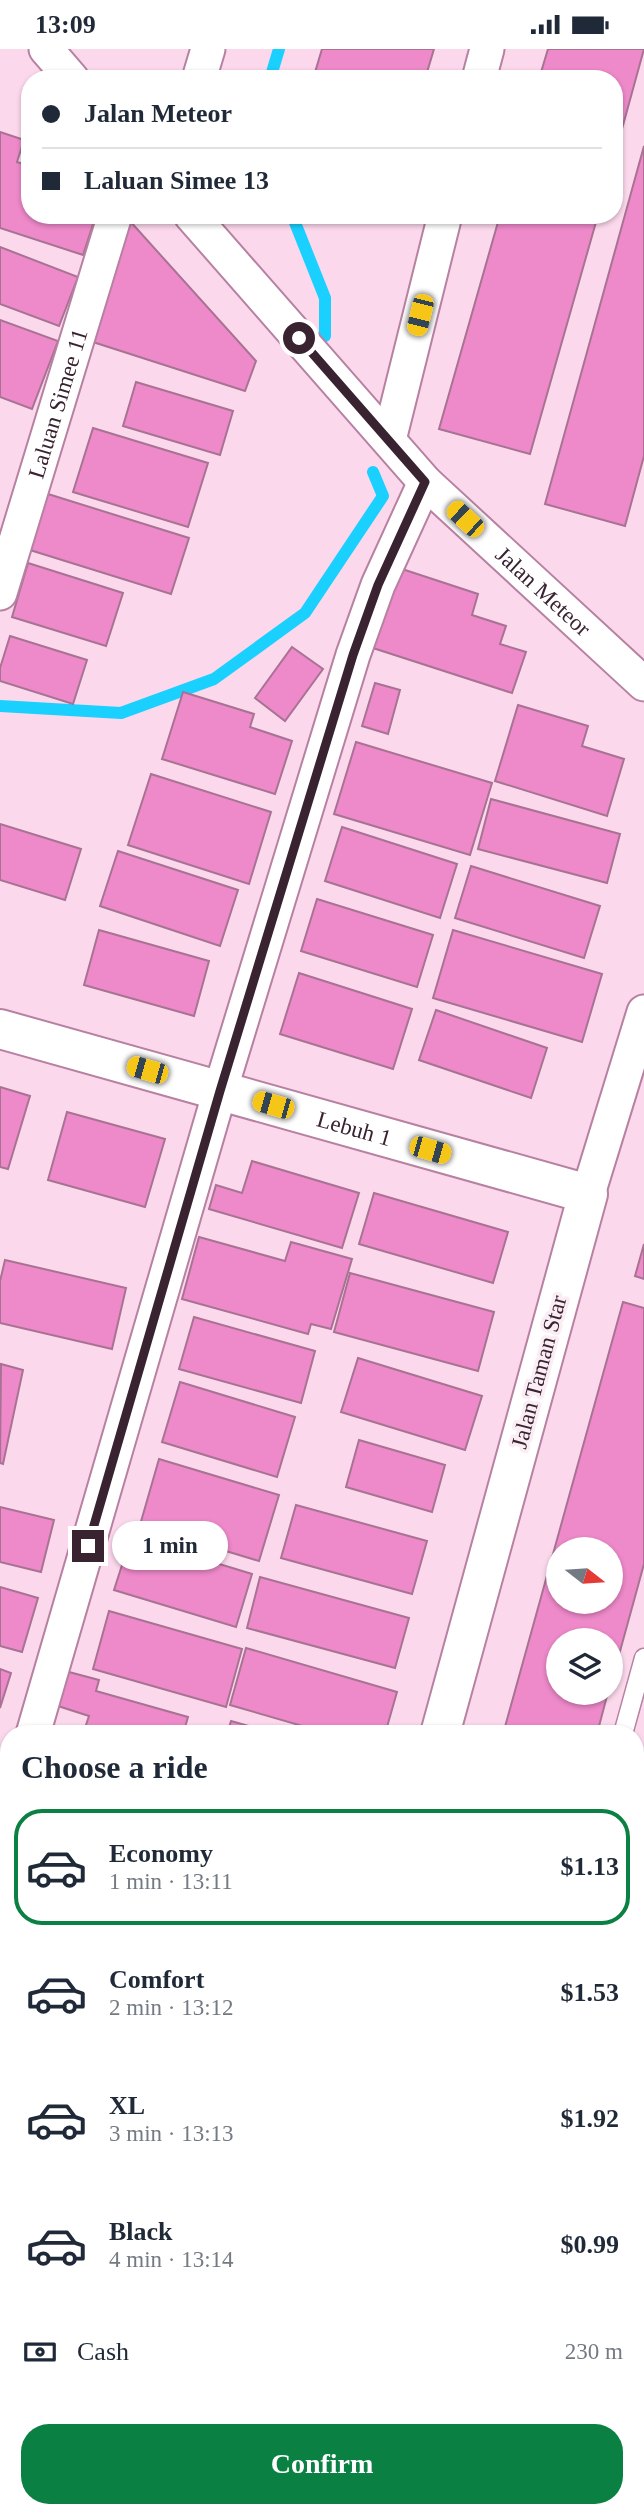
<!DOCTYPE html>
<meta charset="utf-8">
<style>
body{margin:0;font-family:Georgia,serif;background:#f6f6f7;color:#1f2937;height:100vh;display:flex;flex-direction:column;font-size:26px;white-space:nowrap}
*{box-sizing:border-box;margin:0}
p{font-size:23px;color:#747a83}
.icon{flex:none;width:38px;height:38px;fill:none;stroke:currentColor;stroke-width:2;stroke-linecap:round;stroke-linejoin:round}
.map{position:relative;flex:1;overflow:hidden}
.panel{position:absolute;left:0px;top:1676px;width:644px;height:793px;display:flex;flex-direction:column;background:#fff;border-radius:28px 28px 0 0;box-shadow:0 2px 5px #0004}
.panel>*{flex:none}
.guide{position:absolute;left:21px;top:21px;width:602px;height:154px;border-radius:28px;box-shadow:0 2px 5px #0004;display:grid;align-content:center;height:154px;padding:0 21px;background:#fff}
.needle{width:46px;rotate:107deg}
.buttons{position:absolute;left:546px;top:1488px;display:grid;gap:14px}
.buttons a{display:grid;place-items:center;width:77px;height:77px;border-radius:50%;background:#fff;box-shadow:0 2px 5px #0004;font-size:35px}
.end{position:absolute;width:32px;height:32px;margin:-16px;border:9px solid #392331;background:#fff;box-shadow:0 0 0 4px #fff}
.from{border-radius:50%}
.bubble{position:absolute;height:49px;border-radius:24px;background:#fff;box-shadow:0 2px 5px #0004;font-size:23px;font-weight:700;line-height:49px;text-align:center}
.car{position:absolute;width:21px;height:42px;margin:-21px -10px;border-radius:9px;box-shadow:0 0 5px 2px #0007;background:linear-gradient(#f5c518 24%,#345 0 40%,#f5c518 0 76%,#345 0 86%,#f5c518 0)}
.guide b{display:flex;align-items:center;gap:24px;height:66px;font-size:26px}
.guide b+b{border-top:2px solid #e0e1e3}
.guide i{width:18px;height:18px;background:#1f2937}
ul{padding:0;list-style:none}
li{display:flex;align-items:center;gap:21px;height:116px;margin:0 14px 10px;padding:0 7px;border:4px solid transparent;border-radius:28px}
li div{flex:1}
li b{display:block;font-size:26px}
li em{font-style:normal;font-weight:700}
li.active{border-color:#0b8043}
li>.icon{width:63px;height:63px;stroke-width:1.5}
h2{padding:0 21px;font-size:32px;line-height:84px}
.pay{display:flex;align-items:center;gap:18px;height:77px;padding:0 21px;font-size:26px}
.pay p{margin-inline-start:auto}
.cta{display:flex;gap:14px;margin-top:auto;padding:14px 21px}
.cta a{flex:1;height:80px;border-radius:28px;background:#0b8043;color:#fff;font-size:28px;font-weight:700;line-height:80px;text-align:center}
.status{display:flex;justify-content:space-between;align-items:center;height:49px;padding:0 35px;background:#fff;direction:ltr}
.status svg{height:19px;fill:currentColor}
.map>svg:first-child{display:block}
</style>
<div class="status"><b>13:09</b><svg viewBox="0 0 49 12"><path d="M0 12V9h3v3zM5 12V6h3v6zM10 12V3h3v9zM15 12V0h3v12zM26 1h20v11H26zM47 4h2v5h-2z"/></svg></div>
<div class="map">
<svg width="644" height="2468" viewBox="0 0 644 2468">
<rect width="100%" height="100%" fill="#fcd8ed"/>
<path fill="#cec262" d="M635 1873 644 1876V2451L635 2448Z"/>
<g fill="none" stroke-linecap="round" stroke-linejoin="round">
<g stroke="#1ad0fe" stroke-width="12">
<path d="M270 30 279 0"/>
<path d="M292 166 325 249V287"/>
<path d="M0 657 121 664 214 630 305 564 383 447 373 423"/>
</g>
</g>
<g fill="#ee89ca" stroke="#a87393" stroke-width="2" fill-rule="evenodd">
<path d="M322 0H434L425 30H313Z"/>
<path d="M548 0H644L614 109V30H539Z"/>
<path d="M0 83 24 91 17 113 30 117V166H96L83 206 0 179Z"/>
<path d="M644 97V407L625 477 545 455Z"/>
<path d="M500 166H598L530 405 439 380Z"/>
<path d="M129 171 256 312 245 342 93 293Z"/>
<path d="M0 198 78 228 59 277 0 255Z"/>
<path d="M0 271 58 292 32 360 0 348Z"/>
<path d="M136 333 233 362 220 406 123 377Z"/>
<path d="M93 379 208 414 188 478 73 443Z"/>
<path d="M48 445 189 489 171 545 30 501Z"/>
<path d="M28 514 123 544 106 597 12 568Z"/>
<path d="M399 519 478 545 472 566 506 577 500 595 526 603 512 644 373 599Z"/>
<path d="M10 587 87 611 73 655 0 632V619Z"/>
<path d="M292 598 323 620 285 672 255 649Z"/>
<path d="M375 634 400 641 388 685 362 677Z"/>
<path d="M183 643 254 665 250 678 292 692 275 745 162 710Z"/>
<path d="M518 656 588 677 582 697 624 710 607 767 495 732Z"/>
<path d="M356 693 492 734 470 806 334 765Z"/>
<path d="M151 725 271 763 249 835 128 796Z"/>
<path d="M491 750 620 785 607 834 478 800Z"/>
<path d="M0 775 81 800 65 851 0 831Z"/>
<path d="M342 778 457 815 440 869 325 832Z"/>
<path d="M118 802 238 841 220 897 100 857Z"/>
<path d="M471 817 600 857 584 909 455 869Z"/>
<path d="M317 850 433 886 417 938 301 902Z"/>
<path d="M99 881 209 912 194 967 84 936Z"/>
<path d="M453 881 602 925 582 993 433 949Z"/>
<path d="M299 924 412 960 393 1020 280 985Z"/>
<path d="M436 961 547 999 531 1049 419 1011Z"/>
<path d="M0 1038 30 1047 8 1120 0 1118Z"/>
<path d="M67 1063 165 1090 145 1158 48 1131Z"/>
<path d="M252 1112 359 1144 342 1199 209 1160 216 1136 242 1144Z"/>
<path d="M374 1144 508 1183 493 1234 359 1195Z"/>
<path d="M199 1188 285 1212 291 1193 352 1210 331 1280 311 1275 308 1285 182 1250Z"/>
<path d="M644 1195V1230L635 1227Z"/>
<path d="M5 1211 126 1239 112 1300 0 1274V1232Z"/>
<path d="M350 1224 494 1263 478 1322 334 1283Z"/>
<path d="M623 1253 644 1259V1515L611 1635V1591H558V1643H608L597 1685H503ZM558 1500H611V1552H558Z"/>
<path d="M194 1268 315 1302 301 1354 179 1320Z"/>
<path d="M358 1309 482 1347 465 1401 341 1363Z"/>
<path d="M1 1315 23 1321 3 1415 0 1414Z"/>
<path d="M180 1333 295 1368 277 1428 162 1393Z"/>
<path d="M359 1391 445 1416 432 1463 346 1438Z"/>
<path d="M159 1410 279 1446 259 1512 140 1476Z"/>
<path d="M296 1456 427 1492 412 1545 281 1509Z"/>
<path d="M0 1458 54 1471 41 1523 0 1513Z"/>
<path d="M131 1488 252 1525 236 1578 114 1541Z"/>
<path d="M260 1528 409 1569 395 1619 247 1579Z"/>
<path d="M0 1538 38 1549 22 1603 0 1597Z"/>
<path d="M109 1562 242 1600 226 1658 93 1620Z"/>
<path d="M246 1599 397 1643 385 1685H330L230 1656Z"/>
<path d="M0 1620 11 1624 0 1659Z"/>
<path d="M69 1623 99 1631 96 1642 188 1668 183 1685H83L89 1667 58 1657Z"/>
<path d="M231 1672 278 1685H227Z"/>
<path d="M644 1718V1770L635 1767V1751Z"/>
<path d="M0 2143 9 2146V2216L0 2213Z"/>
<path d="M0 2226 9 2229V2288L0 2285Z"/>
<path d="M0 2386 9 2388 7 2445 0 2443Z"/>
<path d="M71 2460H172L170 2468H97Z"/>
</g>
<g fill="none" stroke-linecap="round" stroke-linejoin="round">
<defs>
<path id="lane" d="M623 1685 644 1609"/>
<g id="street">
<path d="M46 0 72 30"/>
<path d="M199 30 208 0"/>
<path d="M479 30 487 0"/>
<path id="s1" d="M191 166 425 433 644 635"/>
<path d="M389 391 445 166"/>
<path id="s2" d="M0 544 115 166"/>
<path d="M588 1145 644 963"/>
<path d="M33 1685 220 1042 353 606 378 536 425 433"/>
<path d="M0 1799 9 1769"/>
<path d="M635 1833 644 1836"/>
<path d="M0 2075 9 2078"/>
</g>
<g id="secondary">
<path id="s3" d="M0 980 588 1145 440 1685"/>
<path d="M216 2468 219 2460"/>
</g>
</defs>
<use href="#lane" stroke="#b781a2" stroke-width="21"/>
<use href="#street" stroke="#b781a2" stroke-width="37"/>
<use href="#secondary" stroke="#b781a2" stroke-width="42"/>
<use href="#lane" stroke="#fff" stroke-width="18"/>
<use href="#street" stroke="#fff" stroke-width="33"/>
<use href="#secondary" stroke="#fff" stroke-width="38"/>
</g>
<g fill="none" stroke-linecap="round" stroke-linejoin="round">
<path stroke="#392331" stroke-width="9" d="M88 1497 220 1042 353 606 378 536 425 433 299 289"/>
</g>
<g text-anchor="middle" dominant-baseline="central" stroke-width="7" stroke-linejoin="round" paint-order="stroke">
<g font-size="23" fill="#392331" stroke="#faedf4">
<text stroke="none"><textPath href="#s2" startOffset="198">Laluan Simee 11</textPath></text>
<text stroke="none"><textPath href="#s1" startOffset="516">Jalan Meteor</textPath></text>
<text stroke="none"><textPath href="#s3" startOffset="368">Lebuh 1</textPath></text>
<text transform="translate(539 1323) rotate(-75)">Jalan Taman Star</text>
</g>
</g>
</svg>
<div class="buttons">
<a><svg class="needle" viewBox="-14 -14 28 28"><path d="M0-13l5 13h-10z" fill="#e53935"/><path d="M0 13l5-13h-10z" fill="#747a83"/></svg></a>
<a><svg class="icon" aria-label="layers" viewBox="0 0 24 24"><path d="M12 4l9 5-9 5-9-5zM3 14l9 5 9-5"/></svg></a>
</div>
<i class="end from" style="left:299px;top:289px"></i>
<i class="end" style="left:88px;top:1497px"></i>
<div class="bubble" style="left:112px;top:1472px;width:116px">1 min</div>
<i class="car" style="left:420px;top:266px;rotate:194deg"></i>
<i class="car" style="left:465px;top:470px;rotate:313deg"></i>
<i class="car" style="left:147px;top:1021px;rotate:286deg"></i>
<i class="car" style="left:273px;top:1056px;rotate:286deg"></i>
<i class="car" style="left:430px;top:1101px;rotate:106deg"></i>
<div class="guide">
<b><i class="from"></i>Jalan Meteor</b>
<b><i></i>Laluan Simee 13</b>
</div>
<section class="panel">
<h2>Choose a ride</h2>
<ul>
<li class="active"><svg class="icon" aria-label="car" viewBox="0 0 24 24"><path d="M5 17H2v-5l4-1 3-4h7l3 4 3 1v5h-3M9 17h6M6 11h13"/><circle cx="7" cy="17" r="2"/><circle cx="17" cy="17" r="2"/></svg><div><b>Economy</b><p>1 min · 13:11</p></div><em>$1.13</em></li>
<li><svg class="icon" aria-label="car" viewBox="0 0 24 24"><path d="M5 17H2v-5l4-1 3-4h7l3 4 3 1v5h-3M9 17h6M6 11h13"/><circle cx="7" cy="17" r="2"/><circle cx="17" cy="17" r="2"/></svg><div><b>Comfort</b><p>2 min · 13:12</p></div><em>$1.53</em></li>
<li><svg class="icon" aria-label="car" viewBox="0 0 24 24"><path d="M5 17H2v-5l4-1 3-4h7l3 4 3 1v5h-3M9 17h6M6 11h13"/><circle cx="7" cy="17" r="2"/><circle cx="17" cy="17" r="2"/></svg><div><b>XL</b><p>3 min · 13:13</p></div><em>$1.92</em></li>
<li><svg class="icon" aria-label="car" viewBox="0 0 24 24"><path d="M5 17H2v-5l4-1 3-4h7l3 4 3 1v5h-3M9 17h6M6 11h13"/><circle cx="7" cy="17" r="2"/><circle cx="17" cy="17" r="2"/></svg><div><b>Black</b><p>4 min · 13:14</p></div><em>$0.99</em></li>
</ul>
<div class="pay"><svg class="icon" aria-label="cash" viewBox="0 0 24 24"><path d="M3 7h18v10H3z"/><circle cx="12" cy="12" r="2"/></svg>Cash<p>230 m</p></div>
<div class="cta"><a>Confirm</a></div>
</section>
</div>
